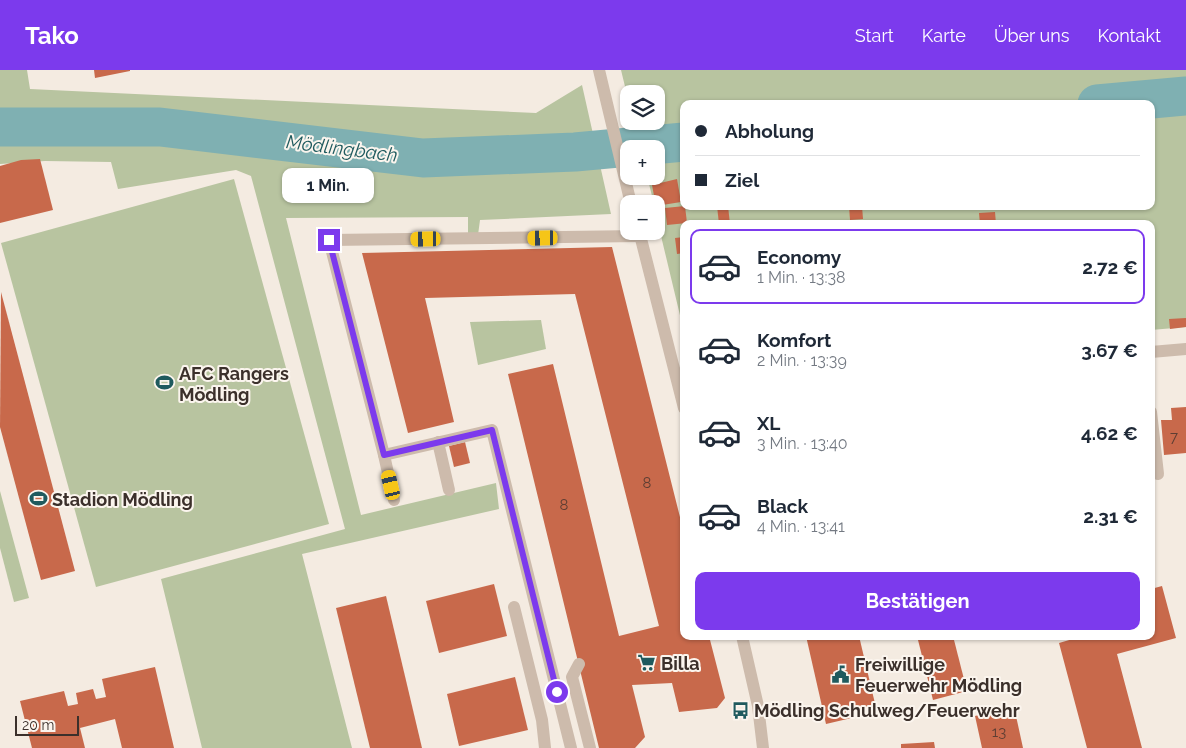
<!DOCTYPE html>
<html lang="de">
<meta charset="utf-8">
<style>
body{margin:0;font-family:Raleway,sans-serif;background:#f6f6f7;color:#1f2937;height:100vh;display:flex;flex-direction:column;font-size:19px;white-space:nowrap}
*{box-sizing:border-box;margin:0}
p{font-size:16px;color:#747a83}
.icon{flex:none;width:28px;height:28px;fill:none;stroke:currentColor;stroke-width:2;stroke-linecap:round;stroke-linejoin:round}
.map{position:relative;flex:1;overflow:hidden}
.side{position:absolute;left:680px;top:150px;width:475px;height:420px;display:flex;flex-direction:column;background:#fff;border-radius:10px;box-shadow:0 1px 4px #0004}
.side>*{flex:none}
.top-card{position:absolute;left:680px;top:30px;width:475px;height:110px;border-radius:10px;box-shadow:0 1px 4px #0004;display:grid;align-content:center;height:110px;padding:0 15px;background:#fff}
.fabs{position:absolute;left:620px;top:15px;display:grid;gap:10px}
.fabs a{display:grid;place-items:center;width:45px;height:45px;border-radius:10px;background:#fff;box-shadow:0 1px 4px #0004;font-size:25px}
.scale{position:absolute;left:15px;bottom:12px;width:64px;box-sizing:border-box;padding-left:5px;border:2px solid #3b302b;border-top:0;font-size:14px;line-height:18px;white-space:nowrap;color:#3b302b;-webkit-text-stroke:4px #fbf5ee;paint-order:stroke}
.end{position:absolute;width:22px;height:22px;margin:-11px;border:6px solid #7c3aed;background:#fff;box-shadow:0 0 0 2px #fff}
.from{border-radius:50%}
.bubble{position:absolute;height:35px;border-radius:10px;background:#fff;box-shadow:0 1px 4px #0004;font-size:16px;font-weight:700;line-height:35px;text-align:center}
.car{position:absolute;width:15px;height:30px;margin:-15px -8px;border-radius:6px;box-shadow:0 0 4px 1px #0007;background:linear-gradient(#f5c518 24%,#345 0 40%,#f5c518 0 76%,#345 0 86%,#f5c518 0)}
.top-card b{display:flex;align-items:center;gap:18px;height:48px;font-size:19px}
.top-card b+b{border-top:1px solid #e0e1e3}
.top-card i{width:12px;height:12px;background:#1f2937}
ul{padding:9px 0 0;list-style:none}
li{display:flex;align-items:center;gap:15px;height:75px;margin:0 10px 8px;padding:0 5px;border:2px solid transparent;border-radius:10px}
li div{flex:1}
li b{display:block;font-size:19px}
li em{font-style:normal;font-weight:700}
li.current{border-color:#7c3aed}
li>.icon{width:45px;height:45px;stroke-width:1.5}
.action{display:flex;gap:10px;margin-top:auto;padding:10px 15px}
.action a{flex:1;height:58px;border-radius:10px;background:#7c3aed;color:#fff;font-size:20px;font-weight:700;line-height:58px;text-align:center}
header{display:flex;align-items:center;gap:30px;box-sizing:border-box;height:70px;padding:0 25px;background:#7c3aed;color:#fff}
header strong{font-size:24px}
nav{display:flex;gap:28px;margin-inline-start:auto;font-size:18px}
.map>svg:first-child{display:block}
</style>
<header>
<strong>Tako</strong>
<nav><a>Start</a><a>Karte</a><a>Über uns</a><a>Kontakt</a></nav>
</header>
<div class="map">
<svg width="1186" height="678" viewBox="0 0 1186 678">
<rect width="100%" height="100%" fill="#f4ebe1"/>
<g fill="#b8c4a0" fill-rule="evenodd">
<path d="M0 0H27L30 19 536 43 582 15 611 144 480 150 478 165 468 164V147L286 148 361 445 496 413 499 439 302 484 352 678H202L161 509 345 459 251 106 236 100 118 119 111 92 45 91 0 94Z"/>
<path d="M621 0H1186V257L1151 260V154H684V262L656 145V134H654L647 106H656V79H640L633 51H656V24H629V33ZM684 34H1151V136H684Z"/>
<path d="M234 109 329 454 96 517 1 173Z"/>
<path d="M541 250 546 279 478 295 470 252Z"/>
<path d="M0 421 29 528 14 532 0 478Z"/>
</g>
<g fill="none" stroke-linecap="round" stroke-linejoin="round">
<g stroke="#7fb0b2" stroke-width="39">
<path d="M1097 34 1186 26"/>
<path d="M0 57H160L423 88 575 82 684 72"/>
</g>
</g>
<g fill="#c8694b">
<path d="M94 0H130V1L95 8Z"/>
<path d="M40 89 53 140 0 153V96L21 90Z"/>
<path d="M677 109 681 132 656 136 652 115Z"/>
<path d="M685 136 687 153 667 155 665 138Z"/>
<path d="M717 136H728L730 154H719Z"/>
<path d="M849 136H862L863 149 850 150Z"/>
<path d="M995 142 996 154H980L979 143Z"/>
<path d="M684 167V183L677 184 675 168Z"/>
<path d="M612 177 684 463V566H709L725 628 717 638 679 642 672 613 632 615 645 667 635 678H599L508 304 553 294 619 566 659 556 575 224 425 228 454 352 408 363 362 183Z"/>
<path d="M1 222 75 501 41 510 0 357Z"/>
<path d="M1186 248V257L1170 259 1169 249Z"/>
<path d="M1186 337V383L1164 385 1161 350H1172L1171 338Z"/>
<path d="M465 372 470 393 454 397 449 376Z"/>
<path d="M494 514 507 566 439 583 426 531Z"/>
<path d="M1162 516 1176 568 1117 584 1142 678H1087L1059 573 1083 566H1151V519Z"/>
<path d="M386 526 422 678H370L336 538Z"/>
<path d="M806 566H859L877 642 826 654Z"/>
<path d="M917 566H953L967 621 933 630Z"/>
<path d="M155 597 174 678H122L115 649 80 658 85 678H32L20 631 64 621 68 636 78 634 76 623 93 619 96 629 106 627 102 609Z"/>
<path d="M515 607 528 660 459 676 447 624Z"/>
<path d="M1014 637 1023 678H982L975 646Z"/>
<path d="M934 672 935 678H901V674Z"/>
</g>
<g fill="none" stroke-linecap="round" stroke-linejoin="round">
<g stroke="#cdbbac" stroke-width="12">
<path d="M599 0 631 134"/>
<path d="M639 161 684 338"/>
<path d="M1151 282 1186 279"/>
<path d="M1151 342 1158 404"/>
<path d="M438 372 449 420"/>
<path d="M384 385 394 430"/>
<path d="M514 537 542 650 545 678"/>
<path d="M742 566 758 636 763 678"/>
<path d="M579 594 572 607 590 678"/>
<path d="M571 678 492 360 384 385 329 170 640 166"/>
</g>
</g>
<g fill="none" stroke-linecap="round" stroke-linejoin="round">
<path stroke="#7c3aed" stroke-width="6" d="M329 170 384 385 492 360 557 622"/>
</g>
<defs>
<symbol id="stadium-bare" viewBox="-9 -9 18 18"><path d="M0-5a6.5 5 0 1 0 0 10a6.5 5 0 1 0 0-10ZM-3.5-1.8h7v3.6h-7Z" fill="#1f5a5e" stroke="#fbf5ee" stroke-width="2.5" paint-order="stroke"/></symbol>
<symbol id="supermarket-bare" viewBox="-9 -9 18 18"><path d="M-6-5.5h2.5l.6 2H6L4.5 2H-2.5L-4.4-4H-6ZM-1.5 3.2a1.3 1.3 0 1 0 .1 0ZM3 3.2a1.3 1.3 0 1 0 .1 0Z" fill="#1f5a5e" stroke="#fbf5ee" stroke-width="2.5" paint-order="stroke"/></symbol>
<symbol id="civic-bare" viewBox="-9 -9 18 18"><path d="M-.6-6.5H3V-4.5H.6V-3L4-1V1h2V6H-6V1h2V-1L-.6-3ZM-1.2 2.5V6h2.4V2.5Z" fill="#1f5a5e" stroke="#fbf5ee" stroke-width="2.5" paint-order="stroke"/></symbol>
<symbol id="bus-bare" viewBox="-9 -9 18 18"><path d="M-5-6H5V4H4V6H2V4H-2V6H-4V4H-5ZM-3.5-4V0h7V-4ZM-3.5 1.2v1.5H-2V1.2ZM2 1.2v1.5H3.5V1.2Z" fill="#1f5a5e" stroke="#fbf5ee" stroke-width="2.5" paint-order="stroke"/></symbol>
</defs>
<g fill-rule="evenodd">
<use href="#stadium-bare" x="152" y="300" width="25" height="25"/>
<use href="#stadium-bare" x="26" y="416" width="25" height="25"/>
<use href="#supermarket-bare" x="634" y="580" width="25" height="25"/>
<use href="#civic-bare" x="828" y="592" width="25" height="25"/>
<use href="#bus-bare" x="728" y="628" width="25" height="25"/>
</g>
<g text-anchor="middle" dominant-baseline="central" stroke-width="4" stroke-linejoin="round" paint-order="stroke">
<g font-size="15" fill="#5e3e33">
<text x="1174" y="367">7</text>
<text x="647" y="413">8</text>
<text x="564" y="435">8</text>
<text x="999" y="662">13</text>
</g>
<g font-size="18" font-weight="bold" fill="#3b302b" stroke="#fbf5ee" text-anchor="start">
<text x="179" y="303">AFC Rangers<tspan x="179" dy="21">Mödling</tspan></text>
<text x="52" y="429">Stadion Mödling</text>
<text x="661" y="593">Billa</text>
<text x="855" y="594">Freiwillige<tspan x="855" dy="21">Feuerwehr Mödling</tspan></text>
<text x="754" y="640">Mödling Schulweg/Feuerwehr</text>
</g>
<g font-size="19" font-style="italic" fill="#1f5a5e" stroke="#fbf5ee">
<text transform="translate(342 78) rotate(7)">Mödlingbach</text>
</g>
</g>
</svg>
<div class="fabs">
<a><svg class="icon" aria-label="layers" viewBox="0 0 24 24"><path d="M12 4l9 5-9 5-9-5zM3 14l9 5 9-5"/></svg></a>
<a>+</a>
<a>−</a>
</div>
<div class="scale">20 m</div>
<i class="end from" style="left:557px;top:622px"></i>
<i class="end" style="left:329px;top:170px"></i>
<div class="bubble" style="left:282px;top:98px;width:92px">1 Min.</div>
<i class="car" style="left:543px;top:168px;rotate:269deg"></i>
<i class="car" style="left:426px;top:169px;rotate:269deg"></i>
<i class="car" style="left:391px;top:415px;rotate:347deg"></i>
<div class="top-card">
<b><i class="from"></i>Abholung</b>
<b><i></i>Ziel</b>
</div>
<section class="side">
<ul>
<li class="current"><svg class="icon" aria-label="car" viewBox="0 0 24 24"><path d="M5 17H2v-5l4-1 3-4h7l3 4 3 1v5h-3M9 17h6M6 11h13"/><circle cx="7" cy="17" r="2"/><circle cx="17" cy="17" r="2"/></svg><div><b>Economy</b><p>1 Min. · 13:38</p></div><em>2.72 €</em></li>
<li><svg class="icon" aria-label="car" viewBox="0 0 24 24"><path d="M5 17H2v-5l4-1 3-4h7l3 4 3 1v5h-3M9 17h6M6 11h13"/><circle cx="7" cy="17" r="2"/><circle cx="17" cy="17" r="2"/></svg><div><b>Komfort</b><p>2 Min. · 13:39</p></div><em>3.67 €</em></li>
<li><svg class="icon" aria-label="car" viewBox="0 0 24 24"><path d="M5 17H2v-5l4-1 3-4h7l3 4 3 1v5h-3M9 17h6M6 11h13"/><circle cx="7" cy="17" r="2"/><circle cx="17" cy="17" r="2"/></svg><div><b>XL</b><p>3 Min. · 13:40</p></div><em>4.62 €</em></li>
<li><svg class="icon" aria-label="car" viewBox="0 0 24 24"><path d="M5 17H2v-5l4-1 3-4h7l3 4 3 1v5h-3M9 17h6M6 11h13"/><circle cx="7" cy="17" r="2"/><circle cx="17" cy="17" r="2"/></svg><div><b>Black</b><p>4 Min. · 13:41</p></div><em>2.31 €</em></li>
</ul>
<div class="action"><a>Bestätigen</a></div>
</section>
</div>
